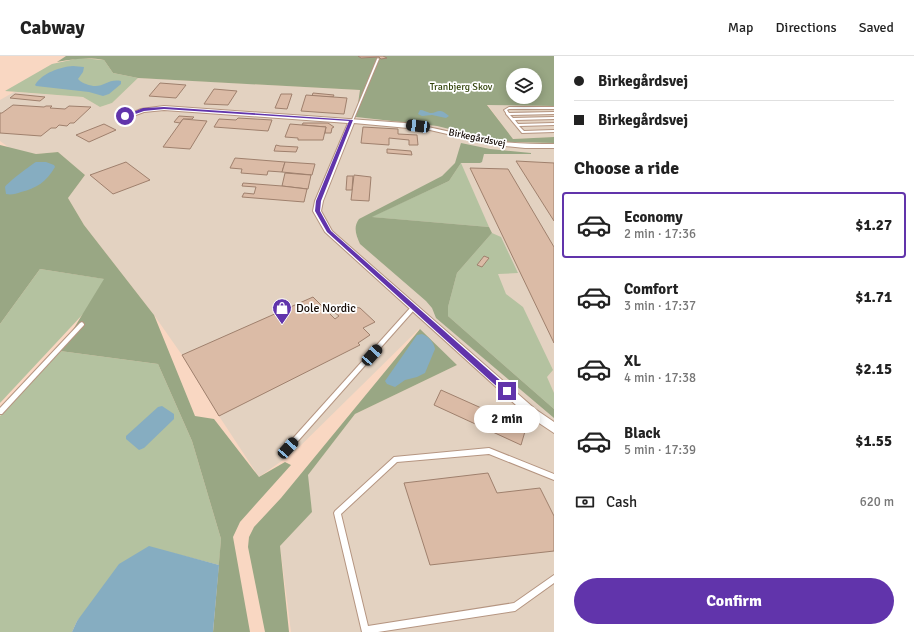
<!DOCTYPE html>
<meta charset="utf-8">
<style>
body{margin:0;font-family:Signika,sans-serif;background:#f2f2f2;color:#222;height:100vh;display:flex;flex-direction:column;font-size:15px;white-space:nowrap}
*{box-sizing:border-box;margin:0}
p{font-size:13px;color:#767676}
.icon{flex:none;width:22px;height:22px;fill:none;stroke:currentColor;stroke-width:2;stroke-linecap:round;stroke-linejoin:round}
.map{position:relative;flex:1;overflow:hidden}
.sheet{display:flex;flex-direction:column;background:#fff;width:360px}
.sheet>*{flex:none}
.guide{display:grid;align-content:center;height:88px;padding:0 20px;background:#fff}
.buttons{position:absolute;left:506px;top:12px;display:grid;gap:8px}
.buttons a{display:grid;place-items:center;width:36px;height:36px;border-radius:50%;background:#fff;box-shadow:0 2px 10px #0003;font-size:20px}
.end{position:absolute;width:18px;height:18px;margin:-9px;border:5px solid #6134ab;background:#fff;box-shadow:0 0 0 2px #fff}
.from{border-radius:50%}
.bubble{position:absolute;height:28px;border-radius:14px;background:#fff;box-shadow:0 2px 10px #0003;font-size:13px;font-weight:800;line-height:28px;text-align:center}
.car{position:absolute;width:12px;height:24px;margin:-12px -6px;border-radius:5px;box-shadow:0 0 3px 1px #0007;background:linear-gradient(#222 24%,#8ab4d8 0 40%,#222 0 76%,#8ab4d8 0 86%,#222 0)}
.guide b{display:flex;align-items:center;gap:14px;height:38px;font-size:15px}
.guide b+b{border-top:1px solid #e0e0e0}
.guide i{width:10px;height:10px;background:#222}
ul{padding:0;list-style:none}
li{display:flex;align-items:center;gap:12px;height:66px;margin:0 8px 6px;padding:0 12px;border:2px solid transparent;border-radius:4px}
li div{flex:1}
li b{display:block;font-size:15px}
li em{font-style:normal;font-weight:800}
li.on{border-color:#6134ab}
li>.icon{width:36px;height:36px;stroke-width:1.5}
h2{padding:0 20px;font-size:18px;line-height:48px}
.pay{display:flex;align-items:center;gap:10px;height:44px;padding:0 20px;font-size:15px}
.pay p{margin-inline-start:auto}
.cta{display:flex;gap:8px;margin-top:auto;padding:8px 20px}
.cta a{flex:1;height:46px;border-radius:24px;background:#6134ab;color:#fff;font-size:16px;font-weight:800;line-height:46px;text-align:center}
header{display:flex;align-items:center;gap:24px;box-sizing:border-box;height:56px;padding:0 20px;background:#fff;border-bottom:1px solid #e0e0e0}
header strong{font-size:19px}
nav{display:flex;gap:22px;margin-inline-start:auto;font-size:14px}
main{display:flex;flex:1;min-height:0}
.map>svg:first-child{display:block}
</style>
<header>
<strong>Cabway</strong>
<nav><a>Map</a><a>Directions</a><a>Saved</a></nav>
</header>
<main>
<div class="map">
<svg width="554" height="576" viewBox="0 0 554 576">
<rect width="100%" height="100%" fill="#f9d7c2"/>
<g fill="#e3d2c1">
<path d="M138 22 361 34 357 61 437 70 490 83 510 86 554 87V576H291L280 490 312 456 307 420 355 358 457 309 419 273 293 397 259 421 219 360 182 299 154 259 84 169 68 142 85 119 58 96 36 98 11 93 0 85V44L14 36 83 41 100 51 112 47Z"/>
<path d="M487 48 554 50V81L513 83Z"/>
</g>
<g fill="#b4c2a0">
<path d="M80 2 104 4 113 17 138 22 112 47 100 51 83 41 5 35 52 8Z"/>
<path d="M461 107 489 171 371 161 449 125Z"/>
<path d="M492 177 501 181 518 217 498 218 506 238 523 251 553 314 547 321 554 337V353L448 260V251L457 217Z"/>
<path d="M40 213 105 223 84 257 0 347V268Z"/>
<path d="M60 295 158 308 192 385 221 483 219 509 149 491 77 565 72 576H0V360Z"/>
</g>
<g fill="#99a784" fill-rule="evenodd">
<path d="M66 0H554V50L487 49 513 83 554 81V87L510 86 490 83 437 70 356 61 360 34 138 22 113 17 104 4C88 1 74 3 57 6ZM513 19H535V41H513Z"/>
<path d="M461 87 490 93 531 97V98H484L482 106 480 107H461L449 125 372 161 489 171 492 177 457 217 448 251V260L554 353V362L436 262 432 252 426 245 360 188C356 179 353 171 359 163L442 120 455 107Z"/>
<path d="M0 89 36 98 58 96 85 119 68 142 84 169 154 259 195 360 214 363 259 421 285 406 291 409 240 466 233 481 250 576H213L221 483 192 385 158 308 60 295 104 223 40 213 0 268Z"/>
<path d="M420 273 457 309 355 358 308 419 312 456 280 490 289 576H265L248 491 249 481 254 471 281 442Z"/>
</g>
<g fill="#86adc1">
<path d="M73 10 84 11 83 16 78 23C81 26 83 27 86 28 103 35 106 22 121 25V28L109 38 103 40 89 36 36 30 35 29C42 17 60 11 73 10Z"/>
<path d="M420 54C424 54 426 56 430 57 437 58 438 50 449 60L446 62 432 59 422 60 418 58Z"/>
<path d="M36 106H46L54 109 55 111C46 126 37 132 21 136 16 138 11 139 6 138L5 131C7 127 32 108 36 106Z"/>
<path d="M422 278C428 280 434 286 435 293L425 317 417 321 405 324 395 331 387 328 385 325 417 279Z"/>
<path d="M162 350 174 358V363L144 392 139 394 126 383V380L158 351Z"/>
<path d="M149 490 219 509 213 576H72L77 565 119 508Z"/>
</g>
<g fill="#dbbba6" stroke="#9f806d">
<path d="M358 0H383L387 2 381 3 379 1 361 2Z"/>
<path d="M160 27 186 29 176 42 149 40Z"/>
<path d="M214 33 237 35 228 49 204 48Z"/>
<path d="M313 37 334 39 333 41 312 40Z"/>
<path d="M15 38 45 41 40 45 10 42Z"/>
<path d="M281 38H292L287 53 275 52Z"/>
<path d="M306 39 347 42 344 58 301 55Z"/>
<path d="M13 49 44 51 46 50H52L50 52 65 53 69 50 91 51 74 67H70L67 70 59 69 56 72H51L41 80 0 77V57H2Z"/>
<path d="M179 60 194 61 192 63H183L180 67 174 66Z"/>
<path d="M238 62 272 64 268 75 214 71 219 63 236 64Z"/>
<path d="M183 63 207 65 190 93 163 91Z"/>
<path d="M303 67H328L334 71 332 72 331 77H325L326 71 302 69Z"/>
<path d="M104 68 116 74 89 86 76 79Z"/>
<path d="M290 68 326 71 323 84H298V82L285 81Z"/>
<path d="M363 71 398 73V78L417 79 418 89H409V84L389 82V89L361 87Z"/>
<path d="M276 89 280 90 298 91 296 96 274 95Z"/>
<path d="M387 93 411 95 412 99 387 97Z"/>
<path d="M235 102 285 106 282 116 268 115 267 119 241 117 242 113 230 112Z"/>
<path d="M516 105 554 107V165Z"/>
<path d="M126 106 150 124 113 138 90 119Z"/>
<path d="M285 106 315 108 312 119 282 116Z"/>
<path d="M470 112 508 113 554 191V287Z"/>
<path d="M285 117 311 119 308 133 282 130Z"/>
<path d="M354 119 371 121 369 145 351 144Z"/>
<path d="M347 120H353L352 134H346Z"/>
<path d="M243 127 282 130 307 133 304 146 242 141 244 137 254 138 256 131 242 130Z"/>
<path d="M484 200 489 202 482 211 477 209Z"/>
<path d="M313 241 335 263 339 260 334 256 347 250 360 252 375 266 363 272 370 279 358 287 360 289 219 360 182 299Z"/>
<path d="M441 334 526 372 521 389 434 349Z"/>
<path d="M488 417 497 437 540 432 554 460V495L430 509 404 427Z"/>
</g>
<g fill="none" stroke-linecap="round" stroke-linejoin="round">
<defs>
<g id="service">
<path d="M378 2 379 3 353 65 351 66 377 3Z"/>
<path d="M509 51H554V53H509L507 54 509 57 554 56V58L510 59 513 62 554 61V63L515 64 518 68 554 67V69L519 70 524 75 554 74V76L522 77 507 59 506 58V57L504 54Z"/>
<path d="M413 250 415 252V253L290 394 288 395 286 394 285 392 286 390 411 251Z"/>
<path d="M82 266 84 268V269L2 358H0V352L80 267Z"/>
<path d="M489 392 554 418V424L489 398 397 406 341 458 368 570 514 547 554 519V527L515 555 378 576H362L334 457 335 455 394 401Z"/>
</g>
<path id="minor" d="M164 50 405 67C436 71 465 81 496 85 515 88 534 88 554 88V92H525L495 89 430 74 354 67 323 145 321 155 332 175 535 353 554 366V377L527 359 325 176 313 155 315 145 348 67 164 54 144 56 125 63 122 61 141 53Z"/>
</defs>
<use href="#service" stroke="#b59581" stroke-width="2"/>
<use href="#minor" stroke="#b59581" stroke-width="2"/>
<use href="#service" fill="#fff" fill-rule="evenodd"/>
<use href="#minor" fill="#fff" fill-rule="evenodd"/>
</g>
<path fill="#6134ab" d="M164 51 353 64 321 145 320 155 331 175 510 333V337H504L327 176 315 155 316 145 349 65 164 53 144 55 127 61 123 60 143 52Z"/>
<defs>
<symbol id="shop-pin" viewBox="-11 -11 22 30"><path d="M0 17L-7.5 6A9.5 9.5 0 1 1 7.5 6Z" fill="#6134ab" stroke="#fff"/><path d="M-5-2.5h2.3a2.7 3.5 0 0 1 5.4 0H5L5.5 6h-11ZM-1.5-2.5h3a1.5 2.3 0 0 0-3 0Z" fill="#fff"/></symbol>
</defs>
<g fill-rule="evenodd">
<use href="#shop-pin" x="271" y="241" width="22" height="30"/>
</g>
<g text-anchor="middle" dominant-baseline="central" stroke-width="3.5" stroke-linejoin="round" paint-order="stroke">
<g font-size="10" fill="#32440b" stroke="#fff">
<text x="461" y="31">Tranbjerg Skov</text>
</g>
<g font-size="10" fill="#150b05" stroke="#fff">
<text transform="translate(477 82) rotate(12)">Birkegårdsvej</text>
</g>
<g font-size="12" fill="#150b05" stroke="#fff" text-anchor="start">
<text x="296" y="252">Dole Nordic</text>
</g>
</g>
</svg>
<div class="buttons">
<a><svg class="icon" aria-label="layers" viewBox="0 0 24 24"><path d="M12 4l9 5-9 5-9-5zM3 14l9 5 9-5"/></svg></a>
</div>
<i class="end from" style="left:125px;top:60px"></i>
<i class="end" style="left:507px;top:335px"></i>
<div class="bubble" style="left:474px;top:349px;width:66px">2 min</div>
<i class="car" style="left:418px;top:70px;rotate:277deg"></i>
<i class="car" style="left:372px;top:299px;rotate:42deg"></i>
<i class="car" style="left:288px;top:392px;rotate:42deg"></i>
</div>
<section class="sheet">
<div class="guide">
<b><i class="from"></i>Birkegårdsvej</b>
<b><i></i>Birkegårdsvej</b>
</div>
<h2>Choose a ride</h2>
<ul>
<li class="on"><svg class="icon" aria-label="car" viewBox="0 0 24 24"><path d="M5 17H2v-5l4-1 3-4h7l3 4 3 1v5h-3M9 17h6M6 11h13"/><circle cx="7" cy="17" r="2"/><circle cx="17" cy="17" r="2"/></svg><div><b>Economy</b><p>2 min · 17:36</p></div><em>$1.27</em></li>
<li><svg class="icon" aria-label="car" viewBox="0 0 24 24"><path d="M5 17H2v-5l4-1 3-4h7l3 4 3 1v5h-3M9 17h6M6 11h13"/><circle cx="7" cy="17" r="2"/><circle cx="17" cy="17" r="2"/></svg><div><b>Comfort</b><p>3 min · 17:37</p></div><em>$1.71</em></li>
<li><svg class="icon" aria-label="car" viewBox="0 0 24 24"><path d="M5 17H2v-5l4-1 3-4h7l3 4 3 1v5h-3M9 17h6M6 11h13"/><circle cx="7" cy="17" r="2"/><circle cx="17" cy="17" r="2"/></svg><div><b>XL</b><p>4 min · 17:38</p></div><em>$2.15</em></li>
<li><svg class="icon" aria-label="car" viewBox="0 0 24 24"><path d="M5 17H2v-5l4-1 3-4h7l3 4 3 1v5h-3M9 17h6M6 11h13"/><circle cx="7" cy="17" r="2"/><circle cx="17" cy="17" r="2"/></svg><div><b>Black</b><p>5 min · 17:39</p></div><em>$1.55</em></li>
</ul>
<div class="pay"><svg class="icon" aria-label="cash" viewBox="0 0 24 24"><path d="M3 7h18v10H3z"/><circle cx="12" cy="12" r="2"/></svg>Cash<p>620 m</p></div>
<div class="cta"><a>Confirm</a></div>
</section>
</main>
